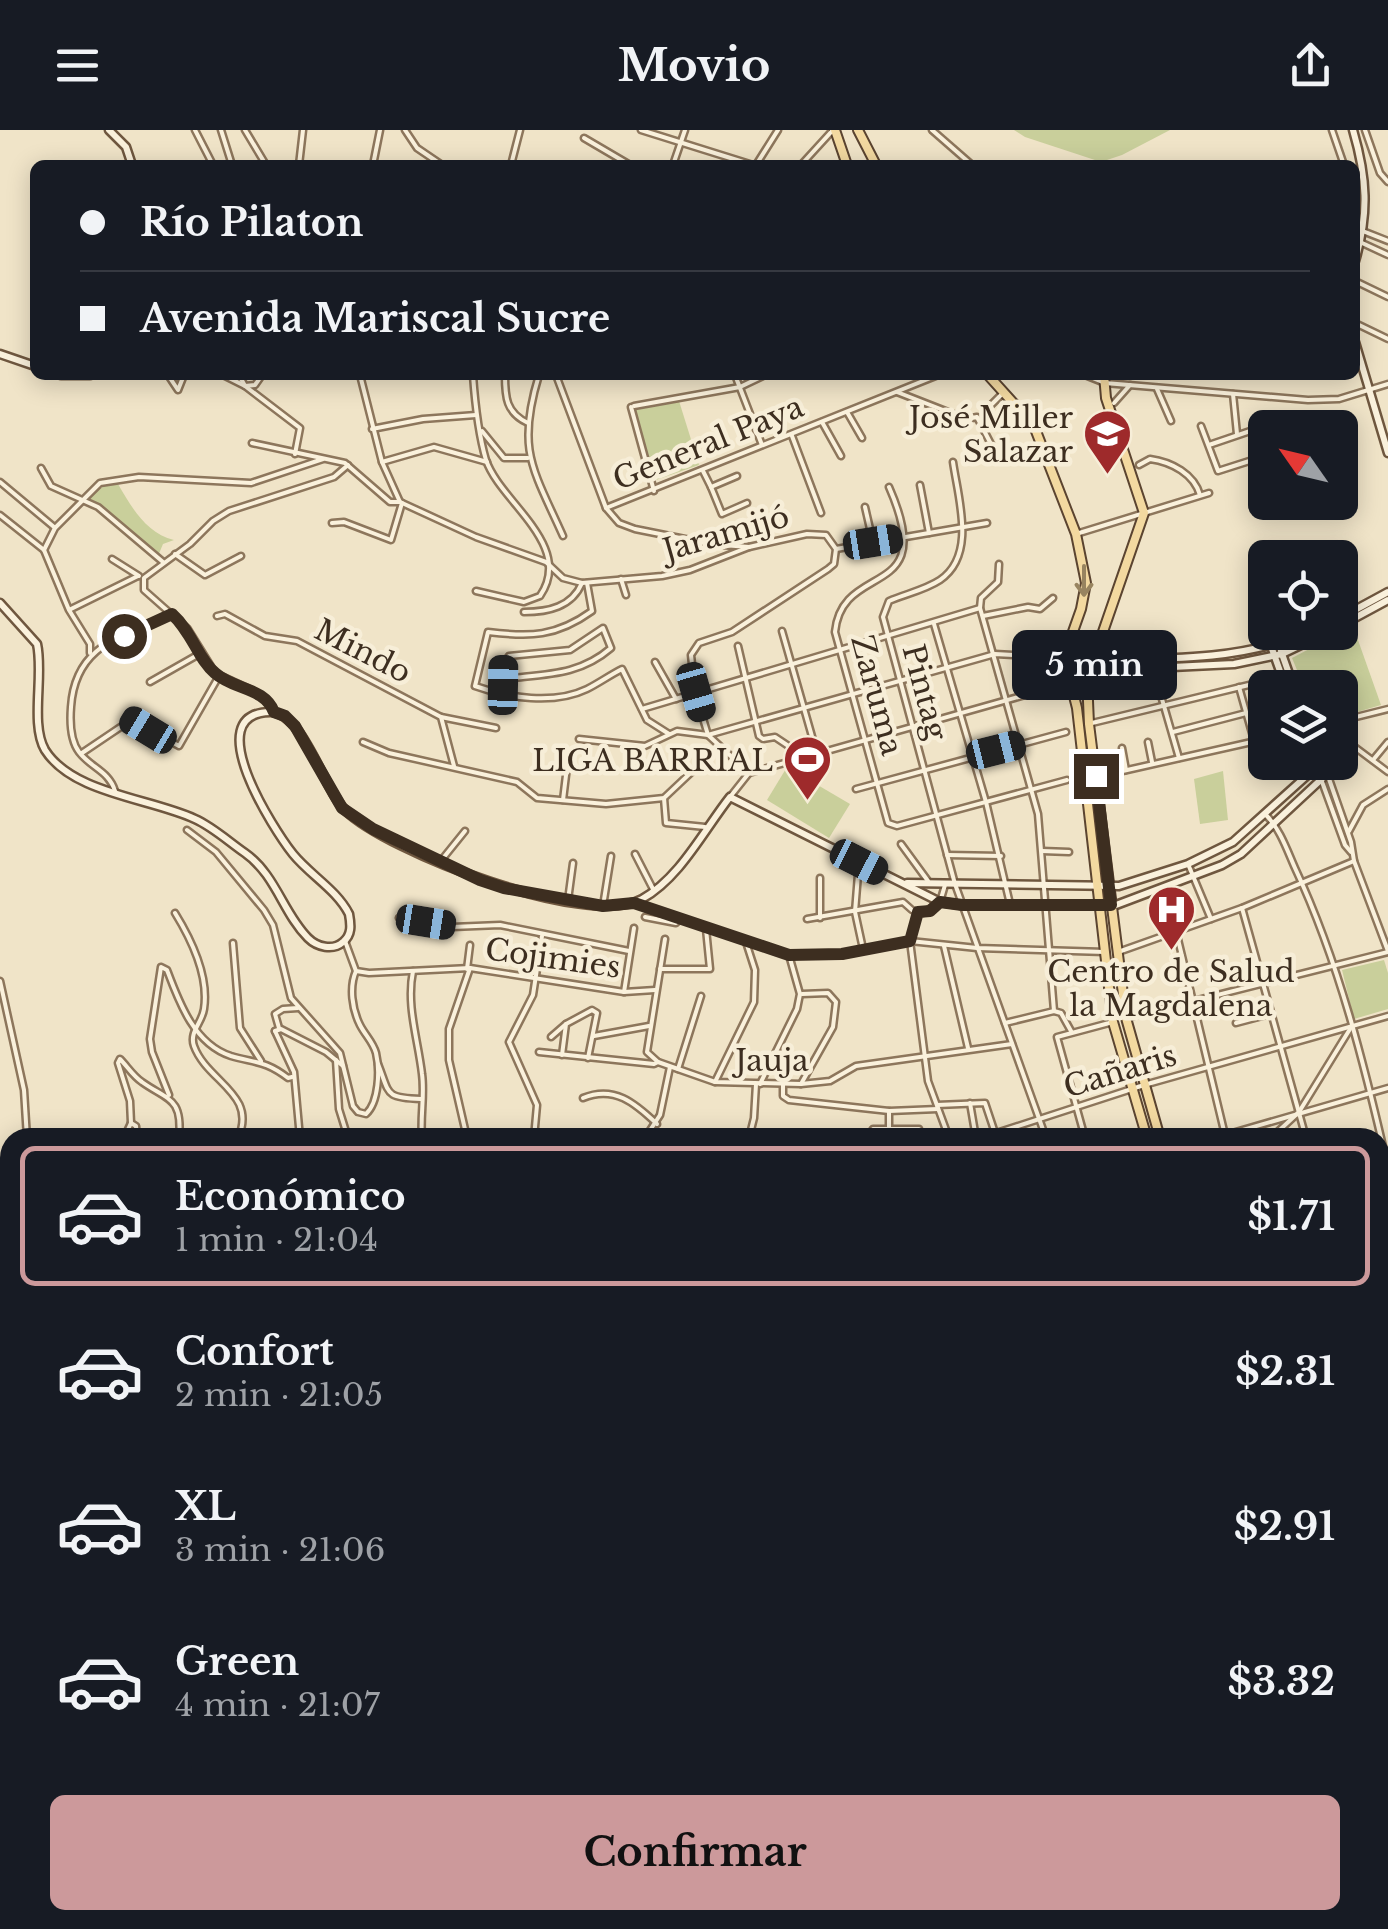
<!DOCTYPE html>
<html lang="es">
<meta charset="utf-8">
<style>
body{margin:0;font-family:"Libre Baskerville",serif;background:#20242c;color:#f1f3f6;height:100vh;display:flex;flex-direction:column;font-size:38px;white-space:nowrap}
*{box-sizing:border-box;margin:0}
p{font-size:32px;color:#9ea1a6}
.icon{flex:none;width:55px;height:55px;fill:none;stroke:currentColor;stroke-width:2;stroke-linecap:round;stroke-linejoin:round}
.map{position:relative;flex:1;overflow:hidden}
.drawer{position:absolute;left:0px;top:998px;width:1390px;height:802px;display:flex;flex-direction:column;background:#171b24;border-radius:30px 30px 0 0;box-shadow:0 5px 25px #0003}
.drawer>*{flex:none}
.top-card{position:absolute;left:30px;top:30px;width:1330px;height:220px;border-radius:15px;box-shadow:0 5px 25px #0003;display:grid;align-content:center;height:220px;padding:0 50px;background:#171b24}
.needle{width:65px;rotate:304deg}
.tools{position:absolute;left:1248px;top:280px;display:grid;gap:20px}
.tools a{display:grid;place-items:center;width:110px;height:110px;border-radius:15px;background:#171b24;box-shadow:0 5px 25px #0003;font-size:50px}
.end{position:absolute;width:45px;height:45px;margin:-22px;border:12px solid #3d2e20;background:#fff;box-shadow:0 0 0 5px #fff}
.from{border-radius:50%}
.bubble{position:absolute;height:70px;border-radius:15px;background:#171b24;box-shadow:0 5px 25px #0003;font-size:32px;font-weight:700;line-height:70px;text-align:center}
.car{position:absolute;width:30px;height:60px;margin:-30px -15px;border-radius:12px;box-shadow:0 0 8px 2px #0007;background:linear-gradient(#222 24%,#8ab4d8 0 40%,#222 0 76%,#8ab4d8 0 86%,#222 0)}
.top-card b{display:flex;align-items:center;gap:35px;height:95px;font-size:38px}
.top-card b+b{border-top:2px solid #363941}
.top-card i{width:25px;height:25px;background:#f1f3f6}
ul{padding:18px 0 0;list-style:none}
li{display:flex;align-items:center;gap:30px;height:140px;margin:0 20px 15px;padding:0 30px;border:5px solid transparent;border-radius:15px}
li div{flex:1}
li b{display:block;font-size:38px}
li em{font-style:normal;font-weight:700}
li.active{border-color:#cc999b}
li>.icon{width:90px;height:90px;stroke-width:1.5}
.primary-button{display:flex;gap:20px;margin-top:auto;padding:20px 50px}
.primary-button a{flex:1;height:115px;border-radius:15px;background:#cc999b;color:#111;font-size:40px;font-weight:700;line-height:115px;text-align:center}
header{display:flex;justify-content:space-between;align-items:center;height:130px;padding:0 50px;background:#171b24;font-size:45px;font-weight:700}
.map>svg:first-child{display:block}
</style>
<header><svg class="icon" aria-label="menu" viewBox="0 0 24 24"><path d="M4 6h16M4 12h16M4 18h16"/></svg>Movio<svg class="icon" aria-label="share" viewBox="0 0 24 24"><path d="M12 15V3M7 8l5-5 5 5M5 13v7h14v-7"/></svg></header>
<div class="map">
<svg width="1388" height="1799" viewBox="0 0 1388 1799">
<rect width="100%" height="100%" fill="#f0e4c8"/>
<g fill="#c9cf9b">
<path d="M1014 0H1170L1122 25 1101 32 1025 7Z"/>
<path d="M679 271 699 335 656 350 633 280Z"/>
<path d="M107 354H118C132 378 146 403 174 410L163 414 158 426 88 367Z"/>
<path d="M1353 496 1381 575 1340 587V558L1304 557 1292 528Z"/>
<path d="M787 637 850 674 829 708 767 670Z"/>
<path d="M1223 641 1228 690 1200 694 1194 649Z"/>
<path d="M1384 830 1388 843V879L1354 889 1342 840Z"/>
<path d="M181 1790H297L298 1799H181Z"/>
</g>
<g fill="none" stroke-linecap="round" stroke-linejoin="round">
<defs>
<g id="street">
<path d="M195 0 213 35"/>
<path d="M221 0 232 35"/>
<path d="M245 0 266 35"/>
<path d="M405 0 417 18 442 35"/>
<path d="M641 0 753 35"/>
<path d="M932 0 972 35"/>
<path d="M1332 0 1344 35"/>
<path d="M1365 0 1380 43 1388 52"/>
<path d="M584 8 630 35"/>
<path d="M299 35 303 0"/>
<path d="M373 35 380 0"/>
<path d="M511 35 520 0"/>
<path d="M673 35 685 0"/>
<path d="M756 35 778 0"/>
<path d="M801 35 833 0"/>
<path d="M1355 98 1388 111"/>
<path d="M1360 112 1388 125"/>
<path d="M1355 151 1388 167"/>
<path d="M1355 193 1388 209"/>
<path d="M168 245 178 260 184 245"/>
<path d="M223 245 245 256 255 255 262 245"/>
<path d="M239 245 245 256 300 298 295 324"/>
<path d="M360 245 382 332 400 372"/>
<path d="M473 245C475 273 478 303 486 330 500 372 575 415 540 466L524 472 476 461"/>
<path d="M505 245C505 267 506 283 528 293"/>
<path d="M539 245C516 320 533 339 563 406"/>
<path d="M556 245 606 378 619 393 635 399 710 414 749 417"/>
<path d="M735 245 762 315"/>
<path d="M1085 245 1105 253 1308 270 1339 269 1388 254"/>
<path d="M1157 259 1171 291"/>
<path d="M897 262 966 289 977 287 993 318 985 325"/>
<path d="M1233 264 1237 304"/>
<path d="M1114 273 1130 255"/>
<path d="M634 276 740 257 765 245"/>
<path d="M631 277 654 361"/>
<path d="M988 278 1002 264"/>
<path d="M847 282 862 308"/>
<path d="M822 292 841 326"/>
<path d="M1201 296 1218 341 1265 326"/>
<path d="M372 299 423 289 476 285"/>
<path d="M482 301 504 328H528"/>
<path d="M792 306 821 383"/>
<path d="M252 313 345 333 390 372H400L476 407 546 432 563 448 582 453 662 446 690 440 749 417 807 404 826 405 836 419 834 434 828 439 732 502 699 513 691 525 695 562 708 605 749 643"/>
<path d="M1209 315 1259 298 1265 306"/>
<path d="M382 332 434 317 487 332"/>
<path d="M953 332C958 368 977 425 940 450 925 460 905 464 889 471L883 487 955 754 1046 1008"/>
<path d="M1139 335 1150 329C1172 332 1194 344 1200 365"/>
<path d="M41 338 51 356 98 377 163 432"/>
<path d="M703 341 711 357 737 346"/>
<path d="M0 352 54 397"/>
<path d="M920 355 929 403"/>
<path d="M711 357 722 384 747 373"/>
<path d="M889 357C940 473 842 429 835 502L888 693 897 696 1067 650"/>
<path d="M865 377 873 412"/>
<path d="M606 378 938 245"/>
<path d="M0 385 44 420 69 480 90 514V523"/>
<path d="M332 393 344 392 391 410 402 373"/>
<path d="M1076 404 1209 363"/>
<path d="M836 419 987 393"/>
<path d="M44 420 55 398 100 353 139 347 251 353 323 329"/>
<path d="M175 424 205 445 241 426"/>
<path d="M112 429 139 446"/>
<path d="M999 434 998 452 981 468 980 478 1038 684 1054 881 1061 883 1071 901"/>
<path d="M621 449 626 465"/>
<path d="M587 453 592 481C556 507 530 507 488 502L475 556C508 568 554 575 587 559 599 553 610 545 622 539L647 590 669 604"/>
<path d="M71 479 138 446"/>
<path d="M524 482C548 482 572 477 582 453"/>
<path d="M217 486 225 484 265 506 297 511 441 587 454 636"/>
<path d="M983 486 1028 477 1040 479 1053 468"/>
<path d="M934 494 986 672 1010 774"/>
<path d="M782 501 817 624"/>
<path d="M738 516 759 606 763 609 775 607 805 627"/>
<path d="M655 532 676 569"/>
<path d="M1153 538 1179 628"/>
<path d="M150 552 201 523"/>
<path d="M1239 557 1254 610"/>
<path d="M500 563 505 552 512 548C550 544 581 544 611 518L603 498 570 520 509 526 503 535V555"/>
<path d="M642 579 980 478"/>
<path d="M274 582 271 575 254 561 215 543 187 498 144 460V448L190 414 213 391 229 381 334 347 348 335"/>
<path d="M441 587 496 598"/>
<path d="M1340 591 1388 579"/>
<path d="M1092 593 1282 547"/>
<path d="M1173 602 1246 583"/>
<path d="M1340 606 1388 642"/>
<path d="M579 609 645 616 677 601 708 605 995 524 1055 527 1065 533"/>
<path d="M363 612 389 623 517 652 537 668 606 674 664 668 699 635"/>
<path d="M1148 612 1152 632"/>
<path d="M1122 618 1126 640"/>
<path d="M82 623 131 590 179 616 219 546"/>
<path d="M1373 630 1388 612"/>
<path d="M749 643 1057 556 1055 527"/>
<path d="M1328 646 1351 712 1354 731 1388 821"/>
<path d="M1096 647 1265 609"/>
<path d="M1321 649 1345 715 1351 722"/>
<path d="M856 659 1066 602"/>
<path d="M115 661C109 641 91 638 79 622 70 610 70 590 71 577 75 514 123 506 172 484"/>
<path d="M730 667 749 643"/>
<path d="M664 668 666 693 705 697"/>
<path d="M563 670 567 637"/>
<path d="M1266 685C1280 699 1287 720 1295 738 1339 832 1365 937 1388 1038"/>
<path d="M187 700 216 722 264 780 273 795 291 868 340 923 353 976 358 982 366 984C379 972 380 940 376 923 373 912 365 905 360 895 352 879 349 857 356 841"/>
<path d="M1349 701 1363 675 1388 659"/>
<path d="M901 714 928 751"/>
<path d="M1042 721 1069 722"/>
<path d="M635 724 654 761"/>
<path d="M947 725 1001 726"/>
<path d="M440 732 465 701"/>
<path d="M859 732 855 782 863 819"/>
<path d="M1188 734 1211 789"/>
<path d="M568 770 573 733"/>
<path d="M636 774 789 825H842L910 811 977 818 1105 822"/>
<path d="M603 776 611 726"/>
<path d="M1242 778 1306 1008"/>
<path d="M918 782 910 811 928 951 949 1008"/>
<path d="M175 783C191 809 209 847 204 879 202 893 189 902 194 916 207 952 258 964 238 1008"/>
<path d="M645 787 676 793 680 788"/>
<path d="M399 788 452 797 500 795 629 821"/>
<path d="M820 788V748"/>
<path d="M807 789 903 772 912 780 923 783 940 772 945 755"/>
<path d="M1176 801 1225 1005"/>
<path d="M665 809 647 922 658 932 715 952 801 954 830 951 856 936 1012 914"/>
<path d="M345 811 356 841 369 843 470 838 624 862 655 860"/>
<path d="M233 813 240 898 261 931"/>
<path d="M944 816 968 918"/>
<path d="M1121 821 1242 778 1354 731"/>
<path d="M467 839 470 815"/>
<path d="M660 839H710L706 799"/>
<path d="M413 841C406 876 418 909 422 944 425 965 420 986 422 1008"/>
<path d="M0 851 24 960 27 1008"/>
<path d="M624 862 634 798"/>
<path d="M1126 888 1388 822"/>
<path d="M1005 893 1054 881"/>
<path d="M1236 893 1270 884"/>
<path d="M279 898 275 884 283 879 298 878"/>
<path d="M275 901 294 942 300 1008"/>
<path d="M275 901 281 899 326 922 343 936"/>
<path d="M594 906 649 896"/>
<path d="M551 907 566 894"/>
<path d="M539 922 654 934 658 932"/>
<path d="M562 925 566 894 592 880 597 883 588 928"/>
<path d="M336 930 339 979 348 1008"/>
<path d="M378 934C390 964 384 968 421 969"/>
<path d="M678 939 701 866"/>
<path d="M715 952 754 872 755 840 746 812"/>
<path d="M760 954 797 879 800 864 789 825"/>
<path d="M783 954V966L789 970 889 981 938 979"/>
<path d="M801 954 833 897 836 872 828 863 802 864"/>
<path d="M169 965 152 922 150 909 161 837 167 840C179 872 194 914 231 926 256 933 266 931 288 948L292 947"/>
<path d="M583 968C614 955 635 973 657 994"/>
<path d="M970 973 976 1008"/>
<path d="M937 975 985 973 995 1003"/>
<path d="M131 993 130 971 118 933 120 929C127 936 133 946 142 952 167 970 183 967 179 1008"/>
<path d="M889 999V981"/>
<path d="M124 1008 131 993 136 996 137 1008"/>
<path d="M467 1008 449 930V899L470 838"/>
<path d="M534 1008 537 975 509 912 533 865 542 806"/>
<path d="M645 1008 660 985 670 937"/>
<path d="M749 1008 754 988 756 954"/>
<path d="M867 1008 873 999H919"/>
<path d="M981 1008 1144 955 1388 886"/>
<path d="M1085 1008 1057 907 1113 892"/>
<path d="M1215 1008 1388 958"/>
<path d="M1271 1008 1299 982 1350 899"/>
<path d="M1380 1043 1388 1042"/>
<path d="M0 1153 10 1163"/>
<path d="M1380 1184 1388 1181"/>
<path d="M1380 1191 1388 1211"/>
<path d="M1380 1226 1388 1223"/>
<path d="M1380 1272 1388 1283"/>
<path d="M1380 1306 1388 1302"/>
<path d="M1380 1339 1388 1351"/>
<path d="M1380 1393 1388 1386"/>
<path d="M1380 1550 1384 1548"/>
<path d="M1380 1600 1388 1596"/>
<path d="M1380 1641 1388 1638"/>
<path d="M1388 1692V1699"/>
<path d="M0 1742 10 1737"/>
<path d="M118 1790 130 1799"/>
<path d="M624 1790 625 1799"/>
<path d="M658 1790 659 1799"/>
<path d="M688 1790V1799"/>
<path d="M831 1790V1799"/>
<path d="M910 1790 915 1799"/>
<path d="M1011 1790 1014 1799"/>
<path d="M1018 1790 1021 1799"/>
<path d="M1050 1790 1055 1799"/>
<path d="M1100 1790 1106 1799"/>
<path d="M1152 1790 1157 1799"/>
<path d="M1208 1790 1213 1799"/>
<path d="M1236 1790 1241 1799"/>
<path d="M1268 1790 1272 1799"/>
<path d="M449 1799 457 1790"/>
<path d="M754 1799 756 1790"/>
<path d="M933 1799 944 1790"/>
<path d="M984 1799 999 1790"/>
</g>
<g id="secondary">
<path d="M109 0 126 17 132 35"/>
<path d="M1353 0C1367 48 1369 83 1355 131"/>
<path d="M1355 212 1388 323"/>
<path d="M0 224 35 236"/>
<path d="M61 245H90"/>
<path d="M0 473 37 514C44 545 30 594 45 620 73 664 150 668 195 689 213 697 229 712 245 723 276 745 283 783 308 808 317 817 333 821 343 812 352 805 351 795 349 784 337 760 310 745 293 724 274 700 198 583 270 582 303 582 323 658 345 680 388 722 588 799 642 769 680 748 704 700 730 667L940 772 962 775H1116L1222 735 1241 724 1327 644 1323 632"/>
<path d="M1340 488 1388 462"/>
<path d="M1340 496 1388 470"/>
<path d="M1271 516 1286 558"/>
<path d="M1281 521 1294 558"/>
<path d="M1066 534 1089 541 1234 534 1282 524 1328 502"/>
<path d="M1079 536 1092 530C1165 529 1241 531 1309 502"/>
<path d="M907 753 1119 756 1188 734 1233 712 1322 632"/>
<path d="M1380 1110 1388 1115"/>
<path d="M1380 1124 1388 1128"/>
</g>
<g id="primary">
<path d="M835 0 847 35"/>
<path d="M858 0 876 35"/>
<path d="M988 245 1034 296 1076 404 1086 453 1081 479 1064 527 1077 578 1113 892 1147 1008"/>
<path d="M1104 245 1106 268 1144 383 1087 548 1089 594 1126 888 1160 1008"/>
<path d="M1100 511 1105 528 1112 530"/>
<path d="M1380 1421 1388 1435"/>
<path d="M1380 1457 1388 1472"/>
</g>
</defs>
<use href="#street" stroke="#8d765c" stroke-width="9"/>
<use href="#secondary" stroke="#6f573f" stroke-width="11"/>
<use href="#primary" stroke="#5b4430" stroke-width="12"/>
<use href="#street" stroke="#faf1dc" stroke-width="4"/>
<use href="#secondary" stroke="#faf1dc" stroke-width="6"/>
<use href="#primary" stroke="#f3d9a0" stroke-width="8"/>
</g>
<defs><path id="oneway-shaft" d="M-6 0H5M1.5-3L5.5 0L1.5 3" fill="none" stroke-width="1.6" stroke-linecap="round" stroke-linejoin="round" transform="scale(2.5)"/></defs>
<use stroke="#988460" href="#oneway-shaft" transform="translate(1084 451) rotate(90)"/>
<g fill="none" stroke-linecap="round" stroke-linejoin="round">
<path stroke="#3d2e20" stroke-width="12" d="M124 506 172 484C192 502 198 529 215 543 234 560 264 557 274 582L285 586 295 596 342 678 373 699 480 750 504 758 603 776 634 773 789 825 842 824 910 811 918 782 930 781 940 772 962 775H1111L1096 646"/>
</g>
<defs>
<symbol id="university-pin" viewBox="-11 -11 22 30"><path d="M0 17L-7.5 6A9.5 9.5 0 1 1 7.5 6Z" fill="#9e2a2b" stroke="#f7eed8"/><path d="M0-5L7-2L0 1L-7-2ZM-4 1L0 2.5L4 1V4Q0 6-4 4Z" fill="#fff"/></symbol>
<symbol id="stadium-pin" viewBox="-11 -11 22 30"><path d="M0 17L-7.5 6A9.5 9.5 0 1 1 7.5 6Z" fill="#9e2a2b" stroke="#f7eed8"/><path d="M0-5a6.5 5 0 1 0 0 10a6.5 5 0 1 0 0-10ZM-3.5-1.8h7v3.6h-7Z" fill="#fff"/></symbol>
<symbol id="hospital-pin" viewBox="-11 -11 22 30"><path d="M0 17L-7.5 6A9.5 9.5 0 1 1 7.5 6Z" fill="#9e2a2b" stroke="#f7eed8"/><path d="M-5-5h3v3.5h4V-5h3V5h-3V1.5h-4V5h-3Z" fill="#fff"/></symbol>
</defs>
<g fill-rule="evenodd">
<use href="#university-pin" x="1080" y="276" width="55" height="75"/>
<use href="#stadium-pin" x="780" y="602" width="55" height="75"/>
<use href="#hospital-pin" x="1144" y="752" width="55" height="75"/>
</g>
<g text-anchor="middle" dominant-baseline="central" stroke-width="9" stroke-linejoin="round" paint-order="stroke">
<g font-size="30" fill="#3d2e20" stroke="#f7eed8" text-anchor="end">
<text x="1073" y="287">José Miller<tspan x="1073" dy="34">Salazar</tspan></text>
<text x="773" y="630">LIGA BARRIAL</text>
<text x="1171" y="841" text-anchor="middle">Centro de Salud<tspan x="1171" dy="34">la Magdalena</tspan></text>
</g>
<g font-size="30" fill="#3d2e20" stroke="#f7eed8">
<text transform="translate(708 313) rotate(-22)">General Paya</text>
<text transform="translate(726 403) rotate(-16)">Jaramijó</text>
<text transform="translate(363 521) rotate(27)">Mindo</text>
<text transform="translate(925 562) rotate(75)">Pintag</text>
<text transform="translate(877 565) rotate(75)">Zaruma</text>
<text transform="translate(553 828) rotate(8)">Cojimies</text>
<text x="772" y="930">Jauja</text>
<text transform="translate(1120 941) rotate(-17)">Cañaris</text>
</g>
</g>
</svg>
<div class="tools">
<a><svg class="needle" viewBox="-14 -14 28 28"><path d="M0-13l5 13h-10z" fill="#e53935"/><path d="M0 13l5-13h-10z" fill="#9ea1a6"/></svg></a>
<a><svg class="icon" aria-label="locate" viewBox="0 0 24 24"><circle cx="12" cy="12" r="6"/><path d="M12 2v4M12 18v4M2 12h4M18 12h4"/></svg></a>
<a><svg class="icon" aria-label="layers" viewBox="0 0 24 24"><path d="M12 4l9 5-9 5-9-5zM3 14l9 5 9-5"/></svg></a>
</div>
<i class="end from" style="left:124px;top:506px"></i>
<i class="end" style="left:1096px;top:646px"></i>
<div class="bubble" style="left:1012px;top:500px;width:165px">5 min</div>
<i class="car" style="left:873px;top:412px;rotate:81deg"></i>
<i class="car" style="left:503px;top:555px;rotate:1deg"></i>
<i class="car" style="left:696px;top:562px;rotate:164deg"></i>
<i class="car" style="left:148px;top:600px;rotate:301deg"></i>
<i class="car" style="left:996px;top:620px;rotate:76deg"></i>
<i class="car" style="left:859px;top:732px;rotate:117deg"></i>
<i class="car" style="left:426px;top:792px;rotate:99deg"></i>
<div class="top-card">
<b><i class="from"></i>Río Pilaton</b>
<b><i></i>Avenida Mariscal Sucre</b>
</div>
<section class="drawer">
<ul>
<li class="active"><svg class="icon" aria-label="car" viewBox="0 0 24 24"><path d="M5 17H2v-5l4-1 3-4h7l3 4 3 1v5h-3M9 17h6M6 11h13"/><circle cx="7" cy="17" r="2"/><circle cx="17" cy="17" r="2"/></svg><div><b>Económico</b><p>1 min · 21:04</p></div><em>$1.71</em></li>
<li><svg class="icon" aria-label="car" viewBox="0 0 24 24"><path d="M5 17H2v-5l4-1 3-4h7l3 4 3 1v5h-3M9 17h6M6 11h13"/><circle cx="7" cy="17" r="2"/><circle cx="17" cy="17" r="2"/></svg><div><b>Confort</b><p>2 min · 21:05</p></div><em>$2.31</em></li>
<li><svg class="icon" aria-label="car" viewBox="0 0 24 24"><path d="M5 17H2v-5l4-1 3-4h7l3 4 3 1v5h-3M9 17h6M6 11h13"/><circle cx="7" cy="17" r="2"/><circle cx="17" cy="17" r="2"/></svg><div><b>XL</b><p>3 min · 21:06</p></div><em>$2.91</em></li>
<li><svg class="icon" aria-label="car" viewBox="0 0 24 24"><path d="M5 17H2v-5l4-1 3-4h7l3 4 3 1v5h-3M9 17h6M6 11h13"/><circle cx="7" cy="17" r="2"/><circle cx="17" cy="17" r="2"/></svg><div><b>Green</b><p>4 min · 21:07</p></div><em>$3.32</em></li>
</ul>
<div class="primary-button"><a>Confirmar</a></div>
</section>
</div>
